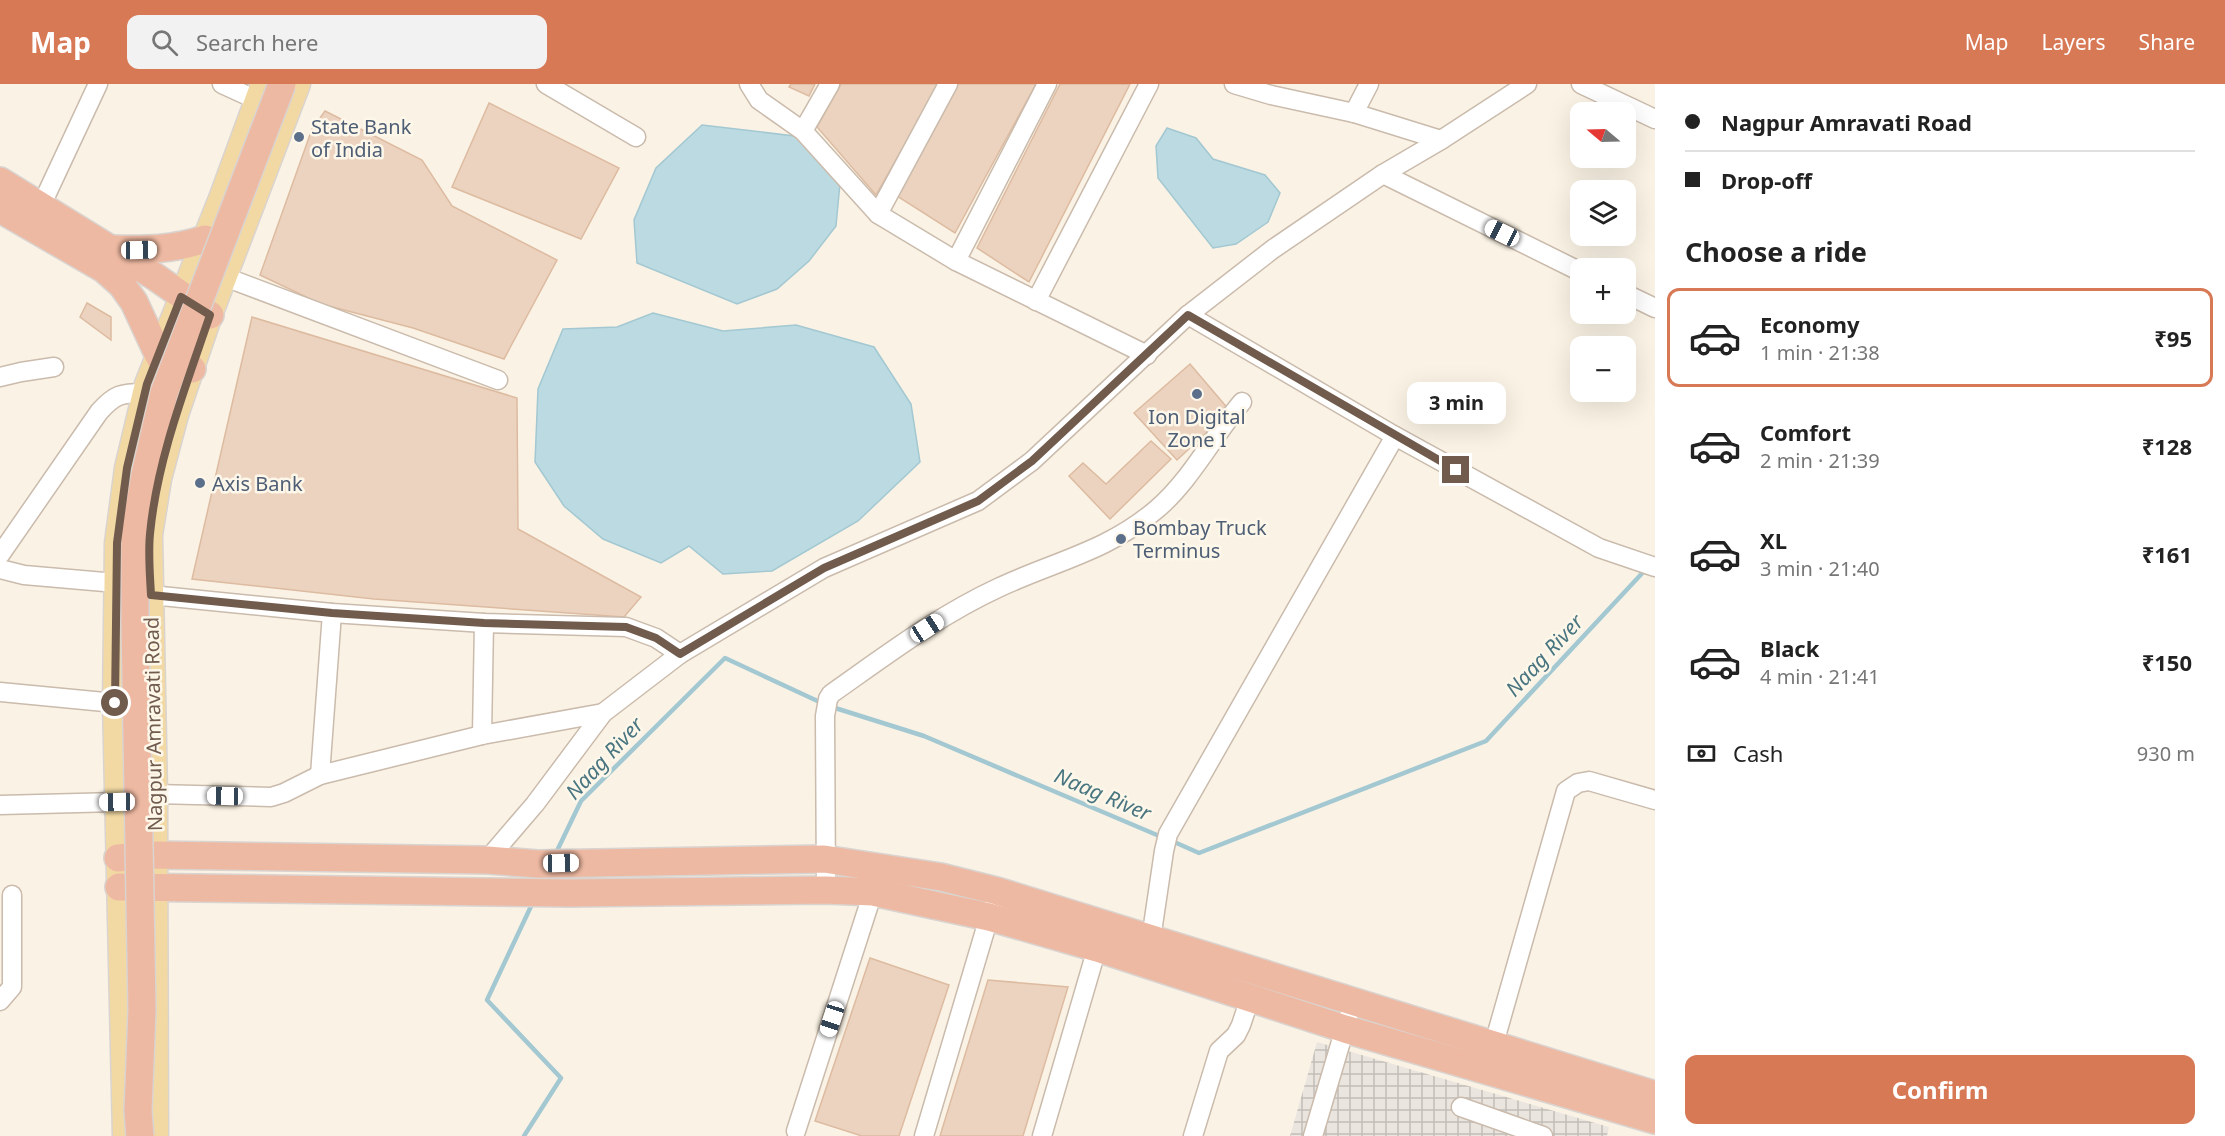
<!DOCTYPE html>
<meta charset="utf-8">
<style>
body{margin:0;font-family:"Noto Sans",sans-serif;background:#f2f2f2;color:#222;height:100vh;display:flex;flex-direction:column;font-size:22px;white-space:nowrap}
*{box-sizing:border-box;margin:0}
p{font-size:20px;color:#767676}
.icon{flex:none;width:33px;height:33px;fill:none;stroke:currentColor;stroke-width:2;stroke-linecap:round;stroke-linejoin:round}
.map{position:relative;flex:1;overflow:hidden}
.sheet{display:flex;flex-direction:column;background:#fff;width:570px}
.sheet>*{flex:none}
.banner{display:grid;align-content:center;height:132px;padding:0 30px;background:#fff}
.needle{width:39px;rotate:289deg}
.controls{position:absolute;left:1570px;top:18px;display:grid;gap:12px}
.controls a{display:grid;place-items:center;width:66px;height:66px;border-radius:12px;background:#fff;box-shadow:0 6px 24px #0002;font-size:30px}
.end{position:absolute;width:27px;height:27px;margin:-14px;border:8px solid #705b4d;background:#fff;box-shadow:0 0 0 3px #fff}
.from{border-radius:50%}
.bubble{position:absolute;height:42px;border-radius:12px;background:#fff;box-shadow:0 6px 24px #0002;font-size:20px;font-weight:700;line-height:42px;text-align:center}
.car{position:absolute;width:18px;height:36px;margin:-18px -9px;border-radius:8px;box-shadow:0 0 4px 2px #0007;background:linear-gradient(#fff 24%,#345 0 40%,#fff 0 76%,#345 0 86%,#fff 0)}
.banner b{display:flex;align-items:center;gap:21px;height:57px;font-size:22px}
.banner b+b{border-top:2px solid #e0e0e0}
.banner i{width:15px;height:15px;background:#222}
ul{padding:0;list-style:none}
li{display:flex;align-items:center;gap:18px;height:99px;margin:0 12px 9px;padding:0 18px;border:3px solid transparent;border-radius:12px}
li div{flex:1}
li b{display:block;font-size:22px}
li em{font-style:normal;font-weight:700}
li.active{border-color:#d87956}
li>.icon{width:54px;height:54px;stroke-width:1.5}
h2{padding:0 30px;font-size:27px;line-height:72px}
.pay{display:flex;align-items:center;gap:15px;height:66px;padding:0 30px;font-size:22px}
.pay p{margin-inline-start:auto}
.cta{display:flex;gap:12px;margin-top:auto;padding:12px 30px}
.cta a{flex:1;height:69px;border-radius:12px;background:#d87956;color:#fff;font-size:24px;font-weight:700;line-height:69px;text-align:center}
header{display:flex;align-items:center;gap:36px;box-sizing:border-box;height:84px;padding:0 30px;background:#d87956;color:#fff}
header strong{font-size:28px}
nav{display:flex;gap:33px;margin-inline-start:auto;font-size:21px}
.search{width:420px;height:54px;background:#f2f2f2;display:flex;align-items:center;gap:15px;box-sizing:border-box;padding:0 21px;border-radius:12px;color:#767676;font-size:22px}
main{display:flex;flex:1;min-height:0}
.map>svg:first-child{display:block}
</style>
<header>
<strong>Map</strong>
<div class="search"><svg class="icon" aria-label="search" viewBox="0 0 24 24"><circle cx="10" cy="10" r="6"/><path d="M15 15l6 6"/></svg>Search here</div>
<nav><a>Map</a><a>Layers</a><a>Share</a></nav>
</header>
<main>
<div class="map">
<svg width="1655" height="1052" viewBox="0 0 1655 1052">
<defs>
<pattern id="industrial-grid" width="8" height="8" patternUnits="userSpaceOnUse" patternTransform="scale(1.5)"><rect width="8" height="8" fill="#eae5df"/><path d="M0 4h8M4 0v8" fill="none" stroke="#c2bdb7"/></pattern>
</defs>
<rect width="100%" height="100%" fill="#faf3e5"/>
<path fill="url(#industrial-grid)" d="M1317 958 1609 1043 1607 1052H1290Z"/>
<g fill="#bbdae1" stroke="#a3c8d2" stroke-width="1.5">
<path d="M702 41 803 53 840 99 836 142 809 177 777 205 737 220 637 179 634 136 656 84Z"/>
<path d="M1167 44 1196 54 1213 75 1265 91 1280 109 1268 138 1236 160 1213 164 1158 94 1156 62Z"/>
<path d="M653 229 723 247 796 241 874 263 911 320 920 378 858 437 772 487 723 490 689 462 661 479 603 455 564 422 535 378 538 305 563 245 617 243Z"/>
</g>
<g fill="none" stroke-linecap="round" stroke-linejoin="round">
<g stroke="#a3c8d2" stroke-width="4.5">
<path d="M832 623 924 652 1164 754"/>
<path d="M1172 757 1199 769 1486 657 1647 484"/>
<path d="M555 771 581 717 725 574 824 620"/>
<path d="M524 1052 561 994 487 916 533 818"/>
</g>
</g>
<g fill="#ecd3bf" stroke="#ddbba1" stroke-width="1.5">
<path d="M791 0H815L809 12 789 3Z"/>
<path d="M841 0H939L876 111 817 43Z"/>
<path d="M957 0H1036L955 149 897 112Z"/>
<path d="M1060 0H1130L1029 198 977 164Z"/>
<path d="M489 19 619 84 581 155 452 103Z"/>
<path d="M325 27 422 76 452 122 557 176 504 275 413 244 321 220 260 191 312 45Z"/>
<path d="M87 219 111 233V256L80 233Z"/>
<path d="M252 233 517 314 518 445 641 513 624 533 374 515 192 495Z"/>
<path d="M1190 280 1230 327 1177 376 1134 329Z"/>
<path d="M1151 357 1171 375 1110 435 1069 392 1083 379 1106 400Z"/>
<path d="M870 874 949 901 899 1052H862L815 1037Z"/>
<path d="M988 896 1068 903 1023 1052H940Z"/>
</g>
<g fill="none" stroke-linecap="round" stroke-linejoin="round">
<defs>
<g id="minor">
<path d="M222 0 257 16"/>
<path d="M546 0 636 53"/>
<path d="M749 0 759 16 803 47 878 130 956 177 1147 271"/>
<path d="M1234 0 1271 11 1354 29 1441 56"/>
<path d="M1581 0 1655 35"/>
<path d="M1354 29 1369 0"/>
<path d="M803 47 830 0"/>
<path d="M1383 90 1581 188"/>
<path d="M41 122 98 0"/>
<path d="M878 130 948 0"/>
<path d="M956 177 1047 0"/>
<path d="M225 193 498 296"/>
<path d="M1626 210 1655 224"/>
<path d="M1036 217 1149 0"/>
<path d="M0 293 21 288 54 283"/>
<path d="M1395 352 1599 464 1655 483"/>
<path d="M0 471 99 328C115 310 121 309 145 309"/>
<path d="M0 485 24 491 116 499"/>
<path d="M151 511 332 529 484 539 626 543 656 554 680 570"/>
<path d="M0 608 115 619"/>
<path d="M482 651 484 539"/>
<path d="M320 691 332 529"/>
<path d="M155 710 271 713 284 709 320 691 482 651 603 629"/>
<path d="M0 721 117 718"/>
<path d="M487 776 535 720 603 629 680 570 824 484 978 417 1032 377 1188 231 1273 165 1383 90 1441 56 1527 0"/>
<path d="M826 806 825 632 828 615 831 610C885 572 939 531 1000 503 1056 477 1108 467 1157 425 1191 396 1213 352 1242 318"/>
<path d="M1151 855 1164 767 1168 750 1395 352 1188 231"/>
<path d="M0 917 12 903V811"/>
<path d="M1491 970 1566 707 1578 699 1589 697 1655 716"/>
<path d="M1461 1023 1543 1052"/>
<path d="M796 1047 873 808"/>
<path d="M924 1052 992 823"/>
<path d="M1042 1052 1097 864"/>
<path d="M1193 1052 1219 967 1236 951 1241 941 1250 914"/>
<path d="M1313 1052 1348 934"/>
</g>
<g id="major">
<path d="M125 1052 115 619 117 459 127 384 147 300 222 112 263 0"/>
<path d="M156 1052 155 710 150 451 159 395 176 331 210 231 298 0"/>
</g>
<g id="highway">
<path d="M0 97 154 192 210 231"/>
<path d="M0 125 104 185 122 201 134 218 159 272 192 285"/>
<path d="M111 165C144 166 173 166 205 155"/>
<path d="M118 774 154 771 487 776 538 780 824 775 941 793 997 807 1655 1011"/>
<path d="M119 803 569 809 826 806 873 808 989 833 1097 864 1345 945 1655 1036"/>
</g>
</defs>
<use href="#minor" stroke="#cabbac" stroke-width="21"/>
<use href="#major" stroke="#dad4d1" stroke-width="27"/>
<use href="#highway" stroke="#dad4d1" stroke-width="30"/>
<use href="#minor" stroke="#fff" stroke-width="18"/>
<use href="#major" stroke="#f2d9a3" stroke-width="24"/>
<use href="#highway" stroke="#eeb9a2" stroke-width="27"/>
<defs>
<path id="highway-bridge" d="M140 1052 138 1027 142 926 135 539V448L145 391 164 309 282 0"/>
</defs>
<use href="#highway-bridge" stroke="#dad4d1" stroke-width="30" stroke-linecap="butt"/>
<use href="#highway-bridge" stroke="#eeb9a2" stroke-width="27"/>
</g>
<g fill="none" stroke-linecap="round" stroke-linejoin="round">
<path stroke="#705b4d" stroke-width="8" d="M115 619 117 459 127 384 147 300 181 213 210 231C186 302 157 375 150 450 148 470 150 491 151 511L332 529 484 539 626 543 656 554 680 570 824 484 978 417 1032 377 1188 231 1456 386"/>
</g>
<g fill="#5c6f8a" stroke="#fdf7ea" stroke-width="2">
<circle cx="299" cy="53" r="6"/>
<circle cx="1197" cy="310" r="6"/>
<circle cx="200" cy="399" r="6"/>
<circle cx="1121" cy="455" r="6"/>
</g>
<g text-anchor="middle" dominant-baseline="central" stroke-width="5" stroke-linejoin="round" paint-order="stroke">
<g font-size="20" fill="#4e5e75" stroke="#fdf7ea" text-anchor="start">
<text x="311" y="42">State Bank<tspan x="311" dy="23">of India</tspan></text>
<text x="1197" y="332" text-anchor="middle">Ion Digital<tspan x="1197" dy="23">Zone I</tspan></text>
<text x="212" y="399">Axis Bank</text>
<text x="1133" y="443">Bombay Truck<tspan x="1133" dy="23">Terminus</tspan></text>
</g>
<g font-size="20" fill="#705b4d" stroke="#fdf7ea">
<text transform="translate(153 640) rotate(-91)">Nagpur Amravati Road</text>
</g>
<g font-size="21" font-style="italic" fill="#497581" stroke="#fdf7ea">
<text transform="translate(1544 571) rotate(-47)">Naag River</text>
<text transform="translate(604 674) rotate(-47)">Naag River</text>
<text transform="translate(1103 710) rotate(23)">Naag River</text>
</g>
</g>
</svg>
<div class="controls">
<a><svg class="needle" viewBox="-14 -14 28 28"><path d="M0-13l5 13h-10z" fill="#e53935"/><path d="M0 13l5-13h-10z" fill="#767676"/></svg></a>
<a><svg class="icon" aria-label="layers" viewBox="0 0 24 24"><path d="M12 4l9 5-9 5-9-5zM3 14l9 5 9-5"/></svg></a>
<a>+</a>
<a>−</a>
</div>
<i class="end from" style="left:115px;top:619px"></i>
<i class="end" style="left:1456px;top:386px"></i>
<div class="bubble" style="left:1407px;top:298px;width:99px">3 min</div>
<i class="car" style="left:1502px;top:149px;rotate:296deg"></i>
<i class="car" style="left:139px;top:166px;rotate:89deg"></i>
<i class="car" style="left:927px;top:544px;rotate:57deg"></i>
<i class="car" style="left:225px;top:712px;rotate:271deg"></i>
<i class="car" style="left:117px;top:718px;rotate:269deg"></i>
<i class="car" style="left:561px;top:779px;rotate:89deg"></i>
<i class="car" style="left:832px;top:935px;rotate:198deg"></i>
</div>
<section class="sheet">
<div class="banner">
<b><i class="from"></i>Nagpur Amravati Road</b>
<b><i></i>Drop-off</b>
</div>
<h2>Choose a ride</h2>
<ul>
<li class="active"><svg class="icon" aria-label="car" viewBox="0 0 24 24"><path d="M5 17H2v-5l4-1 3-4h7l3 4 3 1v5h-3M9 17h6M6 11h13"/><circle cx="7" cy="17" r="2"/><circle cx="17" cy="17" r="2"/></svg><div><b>Economy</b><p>1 min · 21:38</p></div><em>₹95</em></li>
<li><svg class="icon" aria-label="car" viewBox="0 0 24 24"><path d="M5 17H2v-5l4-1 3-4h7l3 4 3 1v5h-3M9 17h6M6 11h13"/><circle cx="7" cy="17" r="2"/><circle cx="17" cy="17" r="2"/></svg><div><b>Comfort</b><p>2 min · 21:39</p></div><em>₹128</em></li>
<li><svg class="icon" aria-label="car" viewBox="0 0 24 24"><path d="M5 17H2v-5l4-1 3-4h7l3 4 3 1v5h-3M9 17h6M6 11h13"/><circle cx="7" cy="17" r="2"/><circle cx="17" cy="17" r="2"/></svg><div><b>XL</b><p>3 min · 21:40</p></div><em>₹161</em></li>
<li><svg class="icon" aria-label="car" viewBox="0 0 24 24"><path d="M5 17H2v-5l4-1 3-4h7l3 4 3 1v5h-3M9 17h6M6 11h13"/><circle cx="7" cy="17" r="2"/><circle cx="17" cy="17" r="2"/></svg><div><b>Black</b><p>4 min · 21:41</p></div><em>₹150</em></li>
</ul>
<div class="pay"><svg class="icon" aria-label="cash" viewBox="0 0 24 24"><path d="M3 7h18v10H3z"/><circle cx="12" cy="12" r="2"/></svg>Cash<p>930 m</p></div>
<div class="cta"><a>Confirm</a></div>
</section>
</main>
